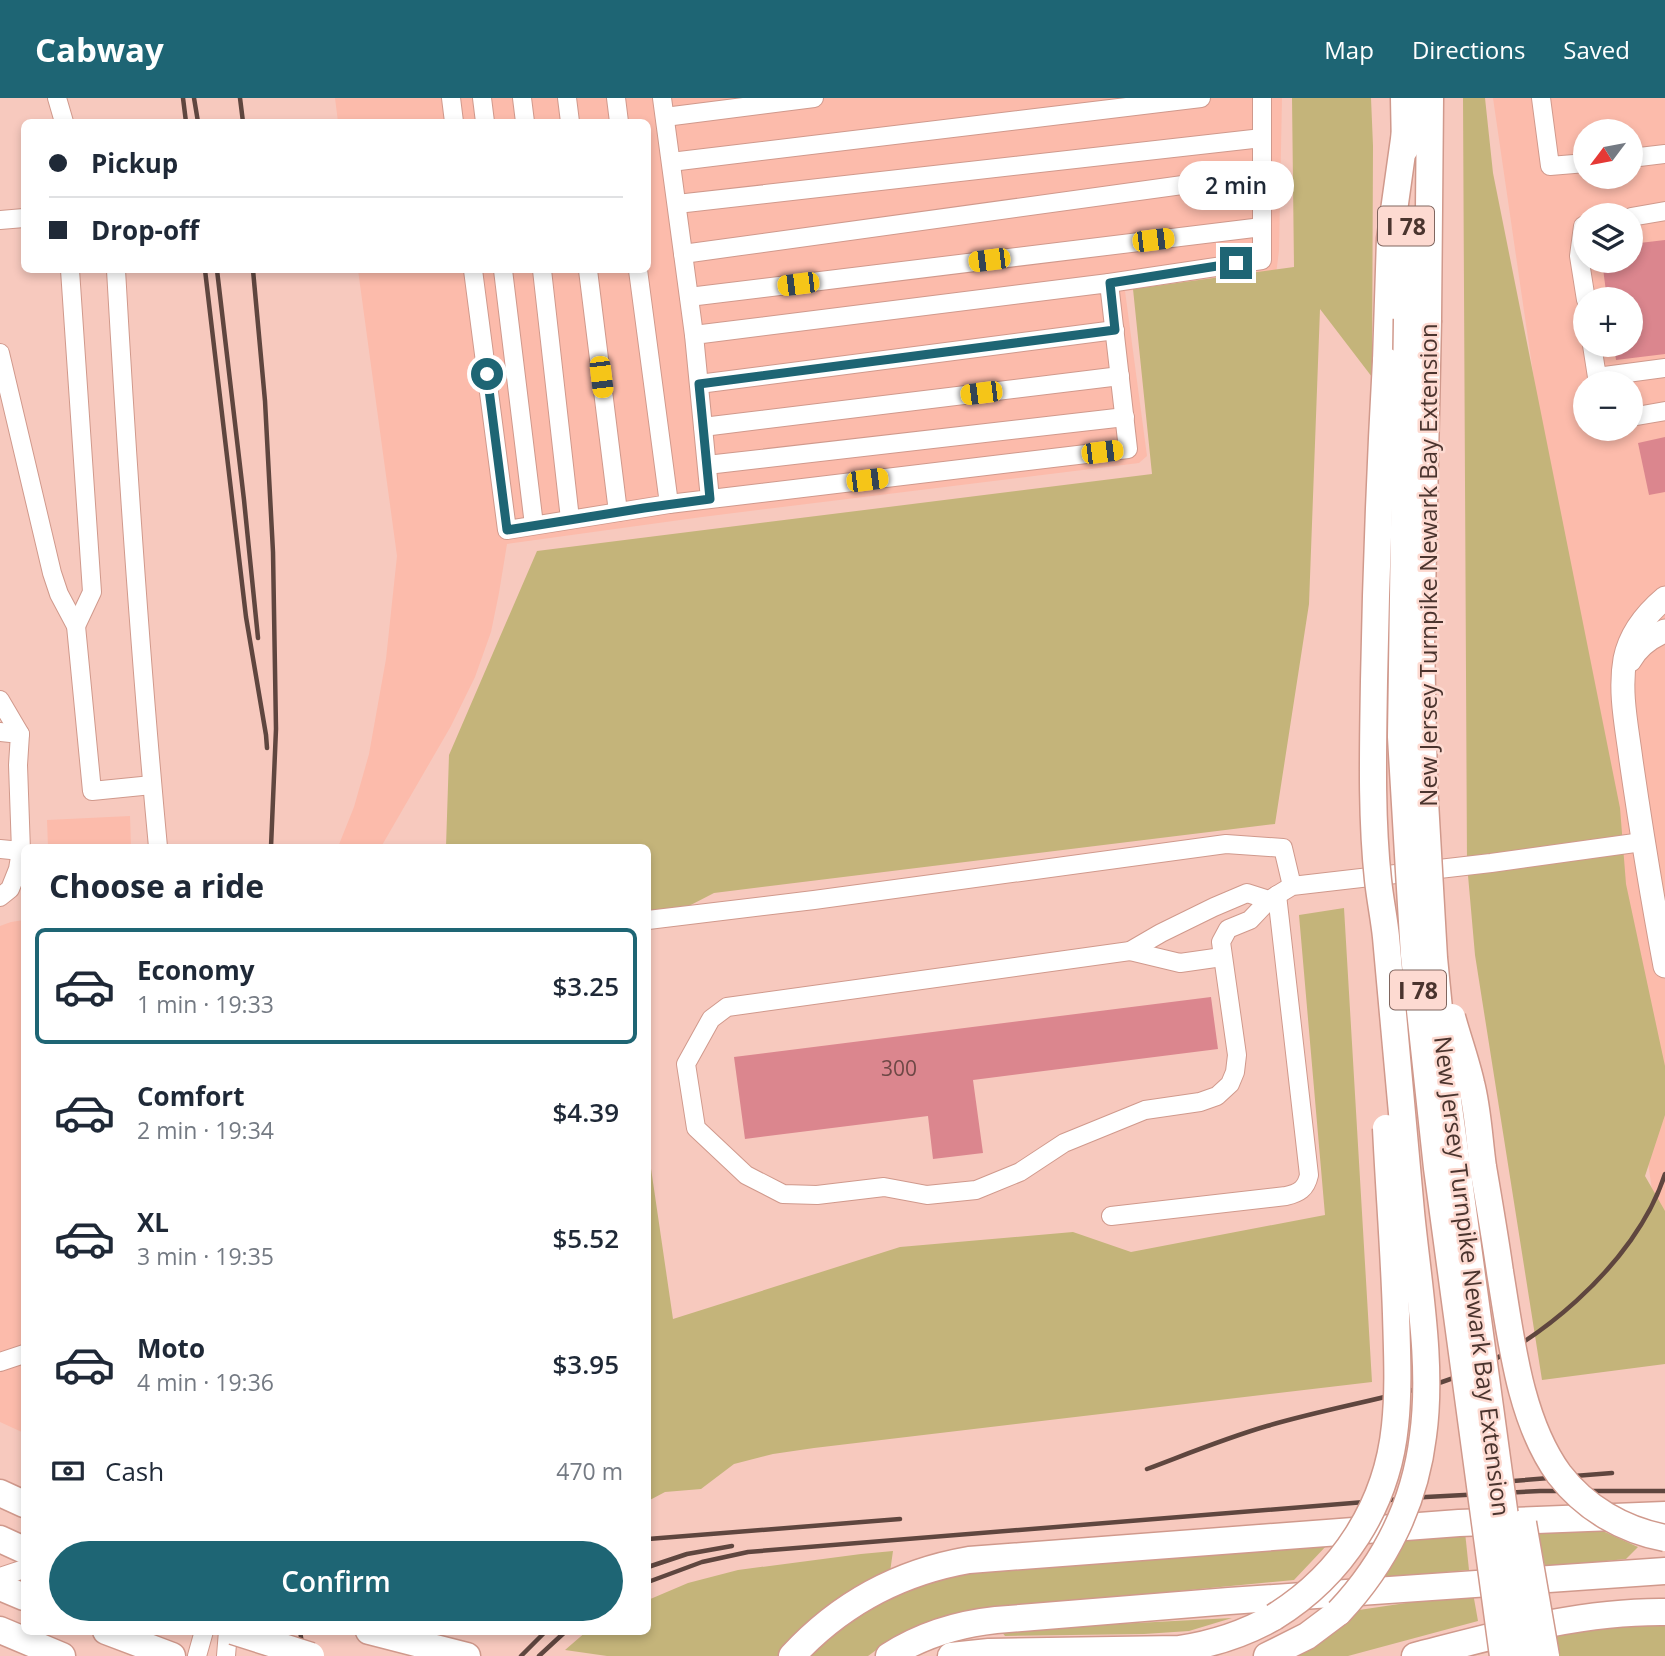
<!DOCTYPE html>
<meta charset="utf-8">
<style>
body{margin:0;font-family:"Open Sans",sans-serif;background:#f2f2f3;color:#1f2937;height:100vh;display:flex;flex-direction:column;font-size:26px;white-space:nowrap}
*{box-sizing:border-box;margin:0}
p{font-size:23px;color:#747a83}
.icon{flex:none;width:38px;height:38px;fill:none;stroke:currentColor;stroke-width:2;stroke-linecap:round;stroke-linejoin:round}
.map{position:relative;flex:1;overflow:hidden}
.drawer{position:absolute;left:21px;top:746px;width:630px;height:791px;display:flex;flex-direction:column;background:#fff;border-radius:10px;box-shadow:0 4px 10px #0003}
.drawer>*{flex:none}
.hud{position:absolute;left:21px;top:21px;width:630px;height:154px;border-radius:10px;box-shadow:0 4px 10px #0003;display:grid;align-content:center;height:154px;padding:0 28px;background:#fff}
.needle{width:46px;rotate:238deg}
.buttons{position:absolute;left:1573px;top:21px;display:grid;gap:14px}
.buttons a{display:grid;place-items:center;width:70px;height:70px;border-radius:50%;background:#fff;box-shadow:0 4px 10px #0003;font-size:35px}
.end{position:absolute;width:32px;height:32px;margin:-16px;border:9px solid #1e6574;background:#fff;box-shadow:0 0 0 4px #fff}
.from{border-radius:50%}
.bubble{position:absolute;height:49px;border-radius:24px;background:#fff;box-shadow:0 4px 10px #0003;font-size:23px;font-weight:600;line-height:49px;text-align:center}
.car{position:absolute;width:21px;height:42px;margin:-21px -10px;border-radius:9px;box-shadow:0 0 5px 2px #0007;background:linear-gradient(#f5c518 24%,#345 0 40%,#f5c518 0 76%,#345 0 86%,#f5c518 0)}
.hud b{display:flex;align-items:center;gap:24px;height:66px;font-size:26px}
.hud b+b{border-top:2px solid #e0e1e3}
.hud i{width:18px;height:18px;background:#1f2937}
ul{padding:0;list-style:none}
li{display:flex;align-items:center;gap:21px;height:116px;margin:0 14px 10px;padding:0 14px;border:4px solid transparent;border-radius:10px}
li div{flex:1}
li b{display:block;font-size:26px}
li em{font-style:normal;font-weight:600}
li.active{border-color:#1e6574}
li>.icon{width:63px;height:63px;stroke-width:1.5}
h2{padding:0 28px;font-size:32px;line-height:84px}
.pay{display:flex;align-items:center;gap:18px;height:77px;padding:0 28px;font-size:26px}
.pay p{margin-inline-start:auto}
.action{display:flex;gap:14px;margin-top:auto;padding:14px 28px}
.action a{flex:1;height:80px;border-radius:42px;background:#1e6574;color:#fff;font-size:28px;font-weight:600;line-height:80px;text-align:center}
header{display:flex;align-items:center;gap:42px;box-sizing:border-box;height:98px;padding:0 35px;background:#1e6574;color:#fff}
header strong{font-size:33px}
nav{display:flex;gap:38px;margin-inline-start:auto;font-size:24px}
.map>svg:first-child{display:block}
</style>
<header>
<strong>Cabway</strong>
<nav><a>Map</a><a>Directions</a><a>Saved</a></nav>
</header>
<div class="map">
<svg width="1665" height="1558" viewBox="0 0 1665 1558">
<rect width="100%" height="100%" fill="#f7c9be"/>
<g fill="#fcbbab" fill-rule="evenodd">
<path d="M335 0H1282L1279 153 1276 176 1125 193 1147 358 1139 365 702 419 507 446 499 495 491 534 475 579 451 628 381 749H338L354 709 369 656 386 561 397 458 358 172H648V24H338Z"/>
<path d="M1493 0H1665V1181ZM1586 33H1631V79H1586ZM1586 117H1631V163H1586ZM1586 201H1631V247H1586ZM1586 285H1631V331H1586Z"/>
<path d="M130 718 131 749H48L47 722Z"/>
<path d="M24 822V1335L0 1324V828L11 824Z"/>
</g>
<g fill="#c4b47a">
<path d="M1292 0H1371L1373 48 1372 279 1320 211 1309 506 1275 726 714 795 648 829V749H446L449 657 537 453 1152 376 1133 191 1294 169Z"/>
<path d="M1463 0H1485L1493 75 1620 710 1626 786 1665 968V1017L1645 1078 1665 1113V1266L1542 1282 1475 857 1467 766Z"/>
<path d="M1344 810 1372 1284 814 1350 773 1356 734 1366 701 1391 665 1394 648 1403V1050L673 1221 900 1149 1073 1134 1131 1154 1325 1117 1299 817Z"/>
<path d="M1594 1429 1638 1449 1626 1461 1545 1469 1537 1432Z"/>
<path d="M1465 1434 1469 1472 1379 1480 1405 1438Z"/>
<path d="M1328 1446 1294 1482 973 1513 886 1545 868 1558H806L813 1551C831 1538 850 1521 870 1510 911 1487 949 1478 994 1472Z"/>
<path d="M893 1453 890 1474 793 1541 778 1558H607L565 1552 587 1533H648V1502L688 1485 738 1472 861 1456Z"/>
<path d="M1473 1495 1478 1523 1348 1558H1280L1311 1544 1359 1512Z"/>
<path d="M1232 1520 1189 1533 1144 1536 1005 1538 1000 1532Z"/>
<path d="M1665 1524V1558H1559L1553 1532Z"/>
</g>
<g fill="#db868e">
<path d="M1665 142V256L1616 262 1614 247H1631V201H1607L1602 163H1631V146Z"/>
<path d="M1665 339V394L1649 397 1638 345Z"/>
<path d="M1211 899 1218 951 973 982 983 1055 933 1061 928 1018 745 1041 734 959Z"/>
</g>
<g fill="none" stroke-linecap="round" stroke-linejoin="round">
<defs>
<g id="minor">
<path d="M57 0 64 24"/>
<path d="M451 0 454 24"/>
<path d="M482 0 485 24"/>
<path d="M522 0 525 24"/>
<path d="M567 0 570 24"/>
<path d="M616 0 619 24"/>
<path d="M662 0 694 237"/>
<path d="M1541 0 1550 68 1586 65"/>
<path d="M665 19 814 0"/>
<path d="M1631 60 1665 56"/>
<path d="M671 64 1201 0"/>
<path d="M677 106 1262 40"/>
<path d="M1631 119 1665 113"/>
<path d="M0 122 24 120"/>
<path d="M1586 128H1583L1579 158 1586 202"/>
<path d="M683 156 1262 76"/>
<path d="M70 172 92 494 76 528"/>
<path d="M116 172C127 364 140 557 158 749"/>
<path d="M473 172 507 432 669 406 638 172"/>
<path d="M503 172 534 427"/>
<path d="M542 172 570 421"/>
<path d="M588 172 618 414"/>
<path d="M1109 185 1262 162V0"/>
<path d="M689 199 1262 129"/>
<path d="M1592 247 1597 279 1665 270"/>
<path d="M0 255 52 475 59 496 76 528 92 693 152 687"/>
<path d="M699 286 1115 232"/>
<path d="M1631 319 1665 313"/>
<path d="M703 329 1120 278"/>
<path d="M707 367 1125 319"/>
<path d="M669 406 1128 351 1109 185 694 237 710 401"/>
<path d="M0 602 20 636"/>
<path d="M0 634 20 636 18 667 21 753 18 771 10 791 0 799"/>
<path d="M0 751 21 753"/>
<path d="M1269 802 1247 795 1214 809 1161 835 1130 853 727 909 711 921 686 966 696 1030 746 1077 783 1096 817 1097 884 1089 927 1097 976 1092 1020 1074 1064 1045 1145 1012 1200 1004 1217 998 1230 986 1235 974 1237 957 1221 844 1228 831 1250 822 1269 802 1292 788 1491 765 1642 744"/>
<path d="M648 822 814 802 1226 746 1283 750 1292 788"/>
<path d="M1130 853 1180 865 1222 859"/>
<path d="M1111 1118 1286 1098C1299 1095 1306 1091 1309 1077L1277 797"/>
<path d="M0 1264 24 1256"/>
<path d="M0 1479 24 1471"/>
<path d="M197 1558 204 1533"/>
<path d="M226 1558 228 1533"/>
</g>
<g id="major">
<path d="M1665 500C1646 516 1630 536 1625 561 1619 594 1627 630 1631 662 1641 731 1652 799 1665 868"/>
<path d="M1630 562C1638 548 1650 539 1665 533"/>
</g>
<g id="highway">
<path d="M1404 0 1405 51"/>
<path d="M1406 156 1407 221"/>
<path d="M1428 222 1430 0"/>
<path d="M1386 263 1390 141 1405 34"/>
<path d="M0 1395 24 1406"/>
<path d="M0 1441 24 1452"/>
<path d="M0 1489 24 1499"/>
<path d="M0 1532 62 1558"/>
<path d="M106 1533 172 1558"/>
<path d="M369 1533 467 1558"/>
<path d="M792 1558C840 1506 900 1474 969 1462L1459 1425 1665 1417"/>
<path d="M889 1558C922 1537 958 1526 996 1522L1229 1503 1665 1473"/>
<path d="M951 1558 989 1554 1179 1551C1213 1546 1244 1536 1274 1519"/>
<path d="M1267 1558 1307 1538 1339 1514"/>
<path d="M1415 1558C1497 1537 1580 1513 1665 1514"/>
</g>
</defs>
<use href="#minor" stroke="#d0998c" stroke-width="20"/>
<use href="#major" stroke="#d0998c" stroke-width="25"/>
<use href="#highway" stroke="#d0998c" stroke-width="29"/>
<use href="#minor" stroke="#fff" stroke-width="18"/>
<use href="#major" stroke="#fff" stroke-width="23"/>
<use href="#highway" stroke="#fff" stroke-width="26"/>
<g stroke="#5f463f" stroke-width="4.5">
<path d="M183 0 186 24"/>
<path d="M194 0 198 24"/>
<path d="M240 0 243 24"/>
<path d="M205 172 246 519 266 637 267 650"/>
<path d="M217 172 244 402 258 540"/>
<path d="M253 172 265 303 273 454 276 631 271 749"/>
<path d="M1147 1371C1187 1356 1226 1340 1267 1328 1325 1311 1385 1301 1442 1284 1531 1256 1637 1165 1665 1076"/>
<path d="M1475 1386 1612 1375"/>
<path d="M648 1441 900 1421"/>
<path d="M648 1469 687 1456 732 1448"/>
<path d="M648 1484 702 1464 748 1454 1426 1399 1540 1393H1665"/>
<path d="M300 1533 304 1558"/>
<path d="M521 1558 546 1533"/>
<path d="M539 1558 566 1533"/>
</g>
<defs>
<g id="highway-bridge">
<path d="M1407 221 1401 639 1414 857 1437 1070 1503 1558"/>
<path d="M1428 222 1421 544 1424 686 1434 860 1448 1002 1524 1558"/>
<path d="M1452 919C1458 941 1466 963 1471 985 1478 1012 1479 1041 1483 1069 1489 1104 1495 1139 1500 1174 1511 1239 1519 1321 1559 1376 1585 1410 1623 1432 1665 1440"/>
<path d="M1523 1425 1546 1558"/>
<path d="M1339 1514C1385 1465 1415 1405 1423 1338 1433 1266 1418 1186 1411 1114 1402 1023 1395 931 1386 839 1384 820 1380 801 1378 782 1371 717 1373 649 1374 583 1376 476 1380 370 1386 263"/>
<path d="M1274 1519C1342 1477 1387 1408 1395 1328 1399 1291 1397 1253 1396 1216 1394 1154 1389 1092 1386 1030"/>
<path d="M233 1533 311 1558"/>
</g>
</defs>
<use href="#highway-bridge" stroke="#d0998c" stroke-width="29" stroke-linecap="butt"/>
<use href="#highway-bridge" stroke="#fff" stroke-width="26"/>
</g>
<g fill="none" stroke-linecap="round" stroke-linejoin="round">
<path stroke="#1e6574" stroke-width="9" d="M487 276 507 432 644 410 710 401 699 286 1115 232 1110 185 1236 165"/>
</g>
<g text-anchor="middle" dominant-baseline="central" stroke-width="5" stroke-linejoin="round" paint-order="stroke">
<g font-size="21" fill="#6e4846">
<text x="899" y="970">300</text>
</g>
<g fill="#fddad1" stroke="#80665f" stroke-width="2">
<rect x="1378" y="108.5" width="56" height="39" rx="5"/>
<rect x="1390" y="872.5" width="56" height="39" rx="5"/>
</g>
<g font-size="23" font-weight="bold" fill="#4a342e">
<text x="1406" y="128">I 78</text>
<text x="1418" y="892">I 78</text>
</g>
<g font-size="24" fill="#4a342e" stroke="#fddad1">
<text transform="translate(1427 467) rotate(-90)">New Jersey Turnpike Newark Bay Extension</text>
<text transform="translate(1473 1178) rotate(83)">New Jersey Turnpike Newark Bay Extension</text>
</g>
</g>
</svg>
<div class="buttons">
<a><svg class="needle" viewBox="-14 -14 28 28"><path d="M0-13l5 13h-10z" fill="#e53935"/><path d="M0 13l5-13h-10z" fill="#747a83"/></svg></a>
<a><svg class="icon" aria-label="layers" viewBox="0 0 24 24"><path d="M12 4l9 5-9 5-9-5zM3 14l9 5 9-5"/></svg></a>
<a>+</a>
<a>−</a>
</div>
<i class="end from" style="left:487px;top:276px"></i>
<i class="end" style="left:1236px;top:165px"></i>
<div class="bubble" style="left:1178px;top:63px;width:116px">2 min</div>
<i class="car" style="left:1153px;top:142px;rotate:83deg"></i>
<i class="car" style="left:989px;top:162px;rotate:263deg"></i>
<i class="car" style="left:798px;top:186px;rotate:263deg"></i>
<i class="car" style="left:601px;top:279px;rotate:173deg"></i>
<i class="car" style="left:981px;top:295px;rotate:263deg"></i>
<i class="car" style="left:1102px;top:354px;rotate:83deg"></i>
<i class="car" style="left:867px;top:382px;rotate:83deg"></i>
<div class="hud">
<b><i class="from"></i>Pickup</b>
<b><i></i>Drop-off</b>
</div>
<section class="drawer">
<h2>Choose a ride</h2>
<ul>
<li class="active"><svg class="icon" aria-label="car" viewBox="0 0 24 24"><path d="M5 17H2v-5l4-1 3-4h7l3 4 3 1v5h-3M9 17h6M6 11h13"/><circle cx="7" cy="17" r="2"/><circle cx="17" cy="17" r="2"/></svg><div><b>Economy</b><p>1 min · 19:33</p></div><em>$3.25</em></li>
<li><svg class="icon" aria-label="car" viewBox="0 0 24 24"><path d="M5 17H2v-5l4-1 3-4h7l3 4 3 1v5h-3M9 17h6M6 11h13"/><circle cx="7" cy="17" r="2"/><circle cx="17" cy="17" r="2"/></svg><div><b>Comfort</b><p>2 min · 19:34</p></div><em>$4.39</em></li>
<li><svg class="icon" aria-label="car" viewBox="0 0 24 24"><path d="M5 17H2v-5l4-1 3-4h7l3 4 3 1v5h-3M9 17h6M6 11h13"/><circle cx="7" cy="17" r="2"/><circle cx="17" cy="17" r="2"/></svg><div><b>XL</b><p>3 min · 19:35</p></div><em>$5.52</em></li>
<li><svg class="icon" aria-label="car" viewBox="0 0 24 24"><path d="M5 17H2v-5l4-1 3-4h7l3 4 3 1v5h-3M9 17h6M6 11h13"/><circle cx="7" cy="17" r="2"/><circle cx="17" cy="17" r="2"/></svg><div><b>Moto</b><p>4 min · 19:36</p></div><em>$3.95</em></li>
</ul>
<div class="pay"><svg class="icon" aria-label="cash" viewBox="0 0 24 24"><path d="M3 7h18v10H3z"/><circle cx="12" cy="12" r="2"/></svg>Cash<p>470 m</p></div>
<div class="action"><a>Confirm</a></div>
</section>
</div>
